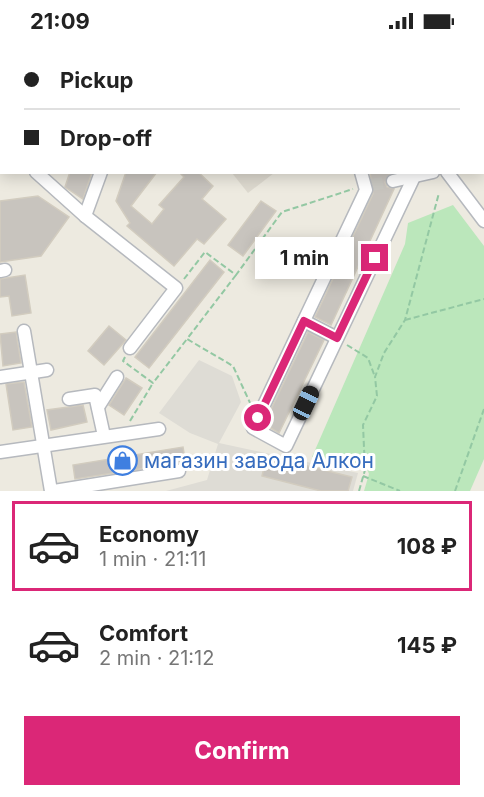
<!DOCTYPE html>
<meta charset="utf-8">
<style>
body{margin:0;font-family:Inter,sans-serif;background:#f6f6f6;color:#222;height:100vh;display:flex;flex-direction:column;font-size:22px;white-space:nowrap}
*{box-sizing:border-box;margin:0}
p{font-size:20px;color:#767676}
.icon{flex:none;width:33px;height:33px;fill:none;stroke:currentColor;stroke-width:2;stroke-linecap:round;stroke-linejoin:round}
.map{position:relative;height:449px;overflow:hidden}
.panel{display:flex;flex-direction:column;background:#fff;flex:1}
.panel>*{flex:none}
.guide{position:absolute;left:0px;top:0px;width:484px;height:132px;box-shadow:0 3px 15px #0003;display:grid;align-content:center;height:132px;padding:0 24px;background:#fff}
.end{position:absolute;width:27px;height:27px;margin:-14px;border:8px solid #db2777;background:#fff;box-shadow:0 0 0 3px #fff}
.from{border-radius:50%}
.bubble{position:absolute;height:42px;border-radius:0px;background:#fff;box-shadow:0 3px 15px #0003;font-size:20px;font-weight:700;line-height:42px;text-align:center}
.car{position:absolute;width:18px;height:36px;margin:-18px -9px;border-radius:8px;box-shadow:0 0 4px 2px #0007;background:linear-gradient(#222 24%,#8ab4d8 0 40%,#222 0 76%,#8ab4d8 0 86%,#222 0)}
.guide b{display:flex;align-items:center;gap:21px;height:57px;font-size:22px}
.guide b+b{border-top:2px solid #e0e0e0}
.guide i{width:15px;height:15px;background:#222}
ul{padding:10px 0 0;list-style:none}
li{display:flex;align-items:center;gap:18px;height:90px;margin:0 12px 9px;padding:0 12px;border:3px solid transparent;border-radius:0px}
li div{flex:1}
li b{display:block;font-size:22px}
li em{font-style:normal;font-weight:700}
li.active{border-color:#db2777}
li>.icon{width:54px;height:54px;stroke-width:1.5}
.button{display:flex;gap:12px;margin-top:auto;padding:12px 24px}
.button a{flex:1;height:69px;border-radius:0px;background:#db2777;color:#fff;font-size:24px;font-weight:700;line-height:69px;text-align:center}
.status{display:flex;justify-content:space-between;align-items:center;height:42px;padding:0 30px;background:#fff;direction:ltr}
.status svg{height:16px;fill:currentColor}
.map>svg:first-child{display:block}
</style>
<div class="status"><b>21:09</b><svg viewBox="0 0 49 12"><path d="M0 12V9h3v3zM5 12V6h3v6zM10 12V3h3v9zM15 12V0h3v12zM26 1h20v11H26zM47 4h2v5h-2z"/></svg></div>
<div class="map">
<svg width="484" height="449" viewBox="0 0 484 449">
<rect width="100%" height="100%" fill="#edeae0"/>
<path fill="#dedcd5" d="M199 318 232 334 241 360 219 401 358 431 353 449H166L207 438 218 402 190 391 159 371Z"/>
<path fill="#ddd9cf" d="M232 131H274L248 151Z"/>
<path fill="#bbe7bb" d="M453 163 484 204V417L470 449H364L369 432 366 424 312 415 405 202 408 181Z"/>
<g fill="#c8c4be" stroke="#d2ccbf" stroke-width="1.5">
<path d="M70 130H92L83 157 65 145Z"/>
<path d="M126 130H157L131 164 152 182 164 167 159 163 184 135 179 130H198L213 144 202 157 226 177 204 202 197 197 174 224 127 184 130 181 116 159Z"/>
<path d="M370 130H391L385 140 387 145 394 147 331 283 315 275 373 152Z"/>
<path d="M38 154 69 175 41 214 0 220V159Z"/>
<path d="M261 159 276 169 243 214 228 203Z"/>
<path d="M210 218 224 230 149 326 135 315Z"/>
<path d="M25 233 31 271 12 274 9 254 0 255V237Z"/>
<path d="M109 284 126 298 104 323 88 309Z"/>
<path d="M16 290 21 321 3 324 0 292Z"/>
<path d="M308 290 324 298 279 391 264 382Z"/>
<path d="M126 336 142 346 124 373 109 363Z"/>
<path d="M24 340 32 385 13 388 6 342Z"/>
<path d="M83 363 87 380 51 388 47 368Z"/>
<path d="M183 405 186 423 178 421 75 437 73 423Z"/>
<path d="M267 414 352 435 348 449H321L262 434Z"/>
</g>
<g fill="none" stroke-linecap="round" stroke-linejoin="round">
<path stroke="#c8c7c1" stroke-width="12" stroke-dasharray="12 6" stroke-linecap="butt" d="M371 143 393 139"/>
<defs>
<g id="minor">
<path d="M17 0 20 2"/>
<path d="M280 0 282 2"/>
<path d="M346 0 348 2"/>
<path d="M147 2V0"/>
<path d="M304 2 306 0"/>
<path d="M483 4 484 3"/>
<path d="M36 130 85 174 176 246 130 306"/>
<path d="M361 130 366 148 253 386 286 404 413 137 408 130"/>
<path d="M447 130 484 179"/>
<path d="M393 139 433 130"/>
<path d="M85 174 101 130"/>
<path d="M0 229 5 228"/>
<path d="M304 279 337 296"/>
<path d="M24 289 51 449"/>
<path d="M0 335 47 328"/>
<path d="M69 357 95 353 104 394"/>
<path d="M98 365 117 335"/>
<path d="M0 410 159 387"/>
<path d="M54 449 179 429"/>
</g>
<g id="major">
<path d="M79 2V0"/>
<path d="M0 119H2"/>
</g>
</defs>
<use href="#minor" stroke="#b6b9be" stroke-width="15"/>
<use href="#major" stroke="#f9c84e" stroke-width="18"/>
<g stroke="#93c8a3" stroke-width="2" stroke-dasharray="6 3" stroke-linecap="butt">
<path d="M483 89 484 88"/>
<path d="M236 233 187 297 233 324 251 363"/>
<path d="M184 237 205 210 236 233 282 170 353 147"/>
<path d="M405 278 484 257"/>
<path d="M347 303 368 316 375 335"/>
<path d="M125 315 123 319 153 341 187 297"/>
<path d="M130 379 153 341"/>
<path d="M363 434 400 449"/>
<path d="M359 449 365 428 363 383 377 354 375 335 384 311 405 278 439 151"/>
<path d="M455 449 484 367"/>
</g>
<use href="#minor" stroke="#fff" stroke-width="12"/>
<use href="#major" stroke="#fff0a4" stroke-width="15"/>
</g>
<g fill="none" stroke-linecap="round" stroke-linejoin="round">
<path stroke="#db2777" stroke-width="8" d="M258 376 304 279 337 296 375 216"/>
</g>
<defs>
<symbol id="shop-ring" viewBox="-11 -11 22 22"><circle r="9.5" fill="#fff" stroke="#3f7fe0" stroke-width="1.5"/><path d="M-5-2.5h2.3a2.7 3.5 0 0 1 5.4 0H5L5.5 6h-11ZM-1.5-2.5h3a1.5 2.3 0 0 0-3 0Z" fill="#3f7fe0"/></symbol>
</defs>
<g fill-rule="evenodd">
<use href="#shop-ring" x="106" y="402" width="33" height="33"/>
</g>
<g text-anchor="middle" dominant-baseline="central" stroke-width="6" stroke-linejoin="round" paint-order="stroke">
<g font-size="21" fill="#366cbe" stroke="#fff" text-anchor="start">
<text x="144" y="418">магазин завода Алкон</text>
</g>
</g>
</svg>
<i class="end from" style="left:258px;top:376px"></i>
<i class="end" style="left:375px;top:216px"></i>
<div class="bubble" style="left:255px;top:195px;width:99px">1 min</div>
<i class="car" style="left:306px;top:361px;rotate:25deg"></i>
<div class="guide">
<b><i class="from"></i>Pickup</b>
<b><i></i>Drop-off</b>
</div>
</div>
<section class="panel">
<ul>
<li class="active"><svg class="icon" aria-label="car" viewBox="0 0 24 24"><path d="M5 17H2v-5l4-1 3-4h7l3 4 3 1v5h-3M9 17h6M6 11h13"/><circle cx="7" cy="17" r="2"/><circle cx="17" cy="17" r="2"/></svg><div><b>Economy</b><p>1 min · 21:11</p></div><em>108 ₽</em></li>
<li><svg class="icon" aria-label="car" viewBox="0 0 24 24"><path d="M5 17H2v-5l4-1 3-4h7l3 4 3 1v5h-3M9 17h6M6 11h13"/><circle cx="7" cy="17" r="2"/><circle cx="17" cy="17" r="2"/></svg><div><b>Comfort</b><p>2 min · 21:12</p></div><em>145 ₽</em></li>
</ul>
<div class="button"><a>Confirm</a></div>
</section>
